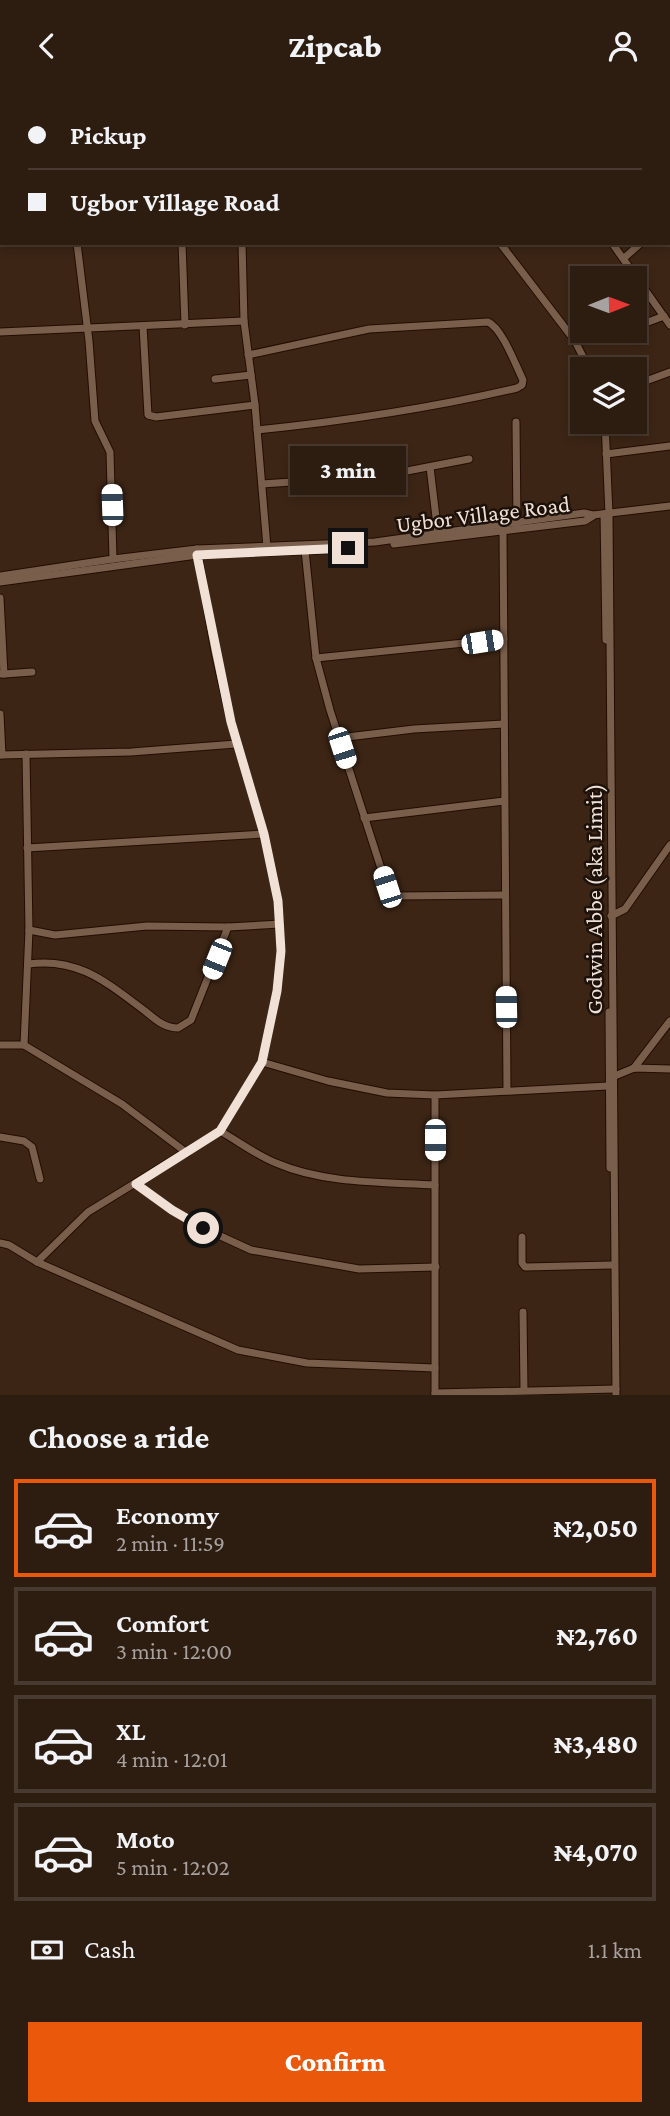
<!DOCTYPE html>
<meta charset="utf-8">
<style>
body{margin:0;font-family:"Crimson Pro",serif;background:#39291e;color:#f1f3f6;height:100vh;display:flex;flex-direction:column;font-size:26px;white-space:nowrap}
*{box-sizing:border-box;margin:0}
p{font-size:23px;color:#a7a19f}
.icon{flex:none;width:38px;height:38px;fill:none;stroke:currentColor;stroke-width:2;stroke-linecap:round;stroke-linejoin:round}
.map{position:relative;height:1304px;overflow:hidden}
.details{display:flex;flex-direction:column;background:#2d1c10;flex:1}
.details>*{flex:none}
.guide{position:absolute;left:0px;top:0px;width:670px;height:154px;box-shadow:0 4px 10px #0003,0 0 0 2px #483a30;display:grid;align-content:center;height:154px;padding:0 28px;background:#2d1c10}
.needle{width:46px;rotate:89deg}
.fabs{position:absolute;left:570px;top:175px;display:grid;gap:14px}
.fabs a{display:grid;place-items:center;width:77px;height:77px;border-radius:0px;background:#2d1c10;box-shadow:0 4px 10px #0003,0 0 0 2px #483a30;font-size:35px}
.end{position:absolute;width:32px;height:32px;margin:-16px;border:9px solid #f0e0d6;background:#111;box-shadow:0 0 0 4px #111}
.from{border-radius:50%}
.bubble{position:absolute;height:49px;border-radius:0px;background:#2d1c10;box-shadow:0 4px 10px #0003,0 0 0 2px #483a30;font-size:23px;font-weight:800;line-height:49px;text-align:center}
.car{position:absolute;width:21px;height:42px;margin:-21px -10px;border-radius:9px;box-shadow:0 0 5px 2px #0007;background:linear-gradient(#fff 24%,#345 0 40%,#fff 0 76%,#345 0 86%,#fff 0)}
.guide b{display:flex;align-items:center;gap:24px;height:66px;font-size:26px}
.guide b+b{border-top:2px solid #483a30}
.guide i{width:18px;height:18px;background:#f1f3f6}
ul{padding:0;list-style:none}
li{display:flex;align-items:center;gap:21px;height:98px;margin:0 14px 10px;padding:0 14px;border:4px solid #483a30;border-radius:0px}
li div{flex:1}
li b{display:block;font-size:26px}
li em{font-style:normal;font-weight:800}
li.active{border-color:#ea580c}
li>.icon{width:63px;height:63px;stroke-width:1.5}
h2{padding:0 28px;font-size:32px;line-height:84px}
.pay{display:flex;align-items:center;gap:18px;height:77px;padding:0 28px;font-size:26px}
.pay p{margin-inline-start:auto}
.cta{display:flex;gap:14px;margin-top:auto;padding:14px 28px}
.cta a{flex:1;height:80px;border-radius:0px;background:#ea580c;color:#fff;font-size:28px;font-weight:800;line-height:80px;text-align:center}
header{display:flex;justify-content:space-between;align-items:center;height:91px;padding:0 28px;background:#2d1c10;font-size:32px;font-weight:800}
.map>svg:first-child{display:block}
</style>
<header><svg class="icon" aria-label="back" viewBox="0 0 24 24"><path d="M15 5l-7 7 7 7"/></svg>Zipcab<svg class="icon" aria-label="person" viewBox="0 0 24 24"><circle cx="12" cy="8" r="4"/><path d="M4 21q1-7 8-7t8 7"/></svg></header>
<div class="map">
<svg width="670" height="1304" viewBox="0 0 670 1304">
<rect width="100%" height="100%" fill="#3c2515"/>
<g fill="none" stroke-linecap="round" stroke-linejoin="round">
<defs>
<g id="minor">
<path d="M574 0 578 2"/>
<path d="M603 0V2"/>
<path d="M208 2 209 0"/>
<path d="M277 2 278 0"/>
<path d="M348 2 349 0"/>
<path d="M418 2 419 0"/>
<path d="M489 2 490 0"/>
<path d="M554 2 555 0"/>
<path d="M0 10 2 11"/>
<path d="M668 46 670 47"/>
<path d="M0 78H2"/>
<path d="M668 130 670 131"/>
<path d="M0 131H2"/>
<path d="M77 152 89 250 95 330 110 361 113 468"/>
<path d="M182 152 185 234"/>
<path d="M242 152 244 230 255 314 267 456"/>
<path d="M500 152 575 250 589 278"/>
<path d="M612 152 670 234"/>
<path d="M624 167 641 152"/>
<path d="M143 235 148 324 156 326 255 314"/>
<path d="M635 236 664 225"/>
<path d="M623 240H624"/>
<path d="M0 241 244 230"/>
<path d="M248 264 369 238 488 231C502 237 516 275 523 289L522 294 517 297C432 317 345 330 257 339"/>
<path d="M215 288 251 284"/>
<path d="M635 294 670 281"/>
<path d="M516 331 517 433"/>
<path d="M605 331 609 423 616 1304"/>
<path d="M606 363 670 355"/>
<path d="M430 376 438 443"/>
<path d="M262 393 381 385 469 368"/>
<path d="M604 423 606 549"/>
<path d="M503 439 507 1000"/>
<path d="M394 453 585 430 593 425"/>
<path d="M305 459 316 567 330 619 387 796 396 805 504 804"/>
<path d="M0 485 113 468 197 458 375 451 584 422 593 424 670 415"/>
<path d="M0 491 197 464 344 458"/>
<path d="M0 507 4 583H0"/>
<path d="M316 567 504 548"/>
<path d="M4 583 32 581"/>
<path d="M0 623 2 664"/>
<path d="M339 647 414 638 504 633"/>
<path d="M0 664 131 661 236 653"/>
<path d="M364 727 504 710"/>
<path d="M27 757 264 743"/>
<path d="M611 825 625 818 670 754"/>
<path d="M29 839 55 844 147 835 228 836 280 833"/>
<path d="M28 873C79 866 107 892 145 920 155 928 164 937 178 937L191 929 228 836"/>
<path d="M609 921 610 1077"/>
<path d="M0 954H24L122 1013 187 1062"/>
<path d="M24 954 29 839 26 663"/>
<path d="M262 971 328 990 387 1002 435 1004"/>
<path d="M634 977 670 930"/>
<path d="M610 987 634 977 670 978"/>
<path d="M220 1040C238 1050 256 1064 276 1072 325 1093 383 1091 435 1094"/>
<path d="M0 1046 24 1050 32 1056 40 1088"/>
<path d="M136 1093 172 1119 203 1137 251 1159 359 1178 436 1176"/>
<path d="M522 1146V1172L525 1176 612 1174"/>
<path d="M0 1152 9 1154 37 1171 238 1259 307 1272 435 1277"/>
<path d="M37 1171 88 1121 220 1040 262 971 277 900 281 860 278 810 264 743 231 631 215 561 197 458"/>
<path d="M523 1221 524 1299"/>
<path d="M435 1302 616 1298"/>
<path d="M435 1304V1004L608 995"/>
</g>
</defs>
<use href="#minor" stroke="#220d01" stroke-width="9"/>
<use href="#minor" stroke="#795e4c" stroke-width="7"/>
</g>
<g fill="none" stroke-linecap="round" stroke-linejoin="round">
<path stroke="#f0e0d6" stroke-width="9" d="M203 1137 172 1119 136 1093 220 1040 262 971 277 900 281 860 278 810 264 743 231 631 197 464 348 457"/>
</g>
<g text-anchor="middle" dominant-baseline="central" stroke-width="5" stroke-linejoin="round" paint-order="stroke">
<g font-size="23" fill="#f0e0d6" stroke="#1b110a">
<text transform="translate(483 423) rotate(-7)">Ugbor Village Road</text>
<text transform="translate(594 808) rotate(-90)">Godwin Abbe (aka Limit)</text>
</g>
</g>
</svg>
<div class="fabs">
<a><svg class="needle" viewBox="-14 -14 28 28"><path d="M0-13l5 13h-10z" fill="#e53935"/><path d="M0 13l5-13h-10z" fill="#a7a19f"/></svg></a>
<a><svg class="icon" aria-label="layers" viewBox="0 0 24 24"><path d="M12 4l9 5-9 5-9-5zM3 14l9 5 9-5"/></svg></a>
</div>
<i class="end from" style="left:203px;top:1137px"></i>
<i class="end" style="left:348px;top:457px"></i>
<div class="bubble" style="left:290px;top:355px;width:116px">3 min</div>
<i class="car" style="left:112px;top:414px;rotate:358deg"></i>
<i class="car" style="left:482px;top:551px;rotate:81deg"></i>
<i class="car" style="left:342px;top:657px;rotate:162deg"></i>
<i class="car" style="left:387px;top:796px;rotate:342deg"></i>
<i class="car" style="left:217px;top:868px;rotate:202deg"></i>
<i class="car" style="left:506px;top:916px;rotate:359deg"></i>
<i class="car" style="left:435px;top:1049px;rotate:180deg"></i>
<div class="guide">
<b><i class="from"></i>Pickup</b>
<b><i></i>Ugbor Village Road</b>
</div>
</div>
<section class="details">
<h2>Choose a ride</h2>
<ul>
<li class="active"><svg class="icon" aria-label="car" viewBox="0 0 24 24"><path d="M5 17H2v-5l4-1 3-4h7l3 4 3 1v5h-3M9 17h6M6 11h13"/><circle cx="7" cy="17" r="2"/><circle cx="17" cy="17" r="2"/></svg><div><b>Economy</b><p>2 min · 11:59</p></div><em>₦2,050</em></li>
<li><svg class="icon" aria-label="car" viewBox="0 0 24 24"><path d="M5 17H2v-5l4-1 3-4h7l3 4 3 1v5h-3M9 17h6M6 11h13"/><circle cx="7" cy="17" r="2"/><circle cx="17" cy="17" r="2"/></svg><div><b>Comfort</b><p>3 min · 12:00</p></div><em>₦2,760</em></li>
<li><svg class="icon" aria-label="car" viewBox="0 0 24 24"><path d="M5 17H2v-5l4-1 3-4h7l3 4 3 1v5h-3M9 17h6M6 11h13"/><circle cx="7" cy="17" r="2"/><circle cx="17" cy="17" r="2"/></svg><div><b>XL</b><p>4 min · 12:01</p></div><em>₦3,480</em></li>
<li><svg class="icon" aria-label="car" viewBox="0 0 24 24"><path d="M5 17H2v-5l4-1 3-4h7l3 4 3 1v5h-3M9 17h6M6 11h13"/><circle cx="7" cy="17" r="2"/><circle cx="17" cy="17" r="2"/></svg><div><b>Moto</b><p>5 min · 12:02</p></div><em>₦4,070</em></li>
</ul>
<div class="pay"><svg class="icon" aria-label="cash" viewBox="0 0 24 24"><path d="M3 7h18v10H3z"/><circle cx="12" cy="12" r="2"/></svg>Cash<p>1.1 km</p></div>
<div class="cta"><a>Confirm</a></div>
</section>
